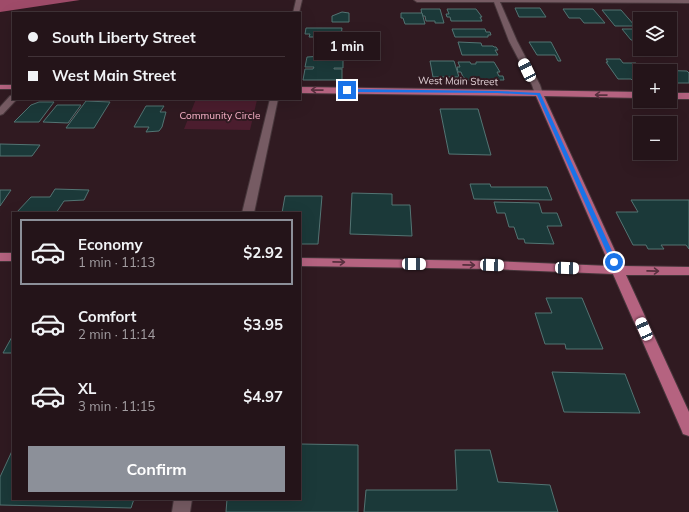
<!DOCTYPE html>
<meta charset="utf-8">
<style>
body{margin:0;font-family:Mulish,sans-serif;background:#302126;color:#f1f3f6;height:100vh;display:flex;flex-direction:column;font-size:15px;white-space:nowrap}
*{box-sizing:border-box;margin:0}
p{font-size:13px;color:#a39ea2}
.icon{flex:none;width:22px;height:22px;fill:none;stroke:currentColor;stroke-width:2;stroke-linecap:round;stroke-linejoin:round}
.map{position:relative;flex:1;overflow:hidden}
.panel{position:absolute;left:12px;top:212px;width:289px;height:288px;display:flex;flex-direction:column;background:#241419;border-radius:0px;box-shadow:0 4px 16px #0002,0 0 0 1px #413338}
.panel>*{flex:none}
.banner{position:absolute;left:12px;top:12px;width:289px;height:88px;border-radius:0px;box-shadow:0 4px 16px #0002,0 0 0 1px #413338;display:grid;align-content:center;height:88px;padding:0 16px;background:#241419}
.buttons{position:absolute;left:633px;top:12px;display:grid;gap:8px}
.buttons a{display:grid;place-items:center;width:44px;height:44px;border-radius:0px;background:#241419;box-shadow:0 4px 16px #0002,0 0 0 1px #413338;font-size:20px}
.end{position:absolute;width:18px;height:18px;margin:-9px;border:5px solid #1a73e8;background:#fff;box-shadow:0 0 0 2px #fff}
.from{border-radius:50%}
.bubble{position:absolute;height:28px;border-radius:0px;background:#241419;box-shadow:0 4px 16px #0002,0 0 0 1px #413338;font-size:13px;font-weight:700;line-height:28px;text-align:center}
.car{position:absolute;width:12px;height:24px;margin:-12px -6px;border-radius:5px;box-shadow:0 0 3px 1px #0007;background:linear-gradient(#fff 24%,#345 0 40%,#fff 0 76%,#345 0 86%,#fff 0)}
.banner b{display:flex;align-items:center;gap:14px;height:38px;font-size:15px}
.banner b+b{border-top:1px solid #413338}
.banner i{width:10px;height:10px;background:#f1f3f6}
ul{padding:7px 0 0;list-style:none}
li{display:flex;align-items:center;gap:12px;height:66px;margin:0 8px 6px;padding:0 8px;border:2px solid transparent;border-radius:0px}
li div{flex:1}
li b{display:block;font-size:15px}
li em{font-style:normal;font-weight:700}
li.on{border-color:#8c9099}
li>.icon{width:36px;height:36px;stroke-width:1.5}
.cta{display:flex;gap:8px;margin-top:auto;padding:8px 16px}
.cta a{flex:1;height:46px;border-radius:0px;background:#8c9099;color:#fff;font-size:16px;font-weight:700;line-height:46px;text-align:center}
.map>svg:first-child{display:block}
</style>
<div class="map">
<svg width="689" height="512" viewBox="0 0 689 512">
<rect width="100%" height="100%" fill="#301a21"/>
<path fill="#4b1d2e" d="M196 99 257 100 250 130 184 129Z"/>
<path fill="#9f4b69" d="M0 0H80L0 12Z"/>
<g fill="#1b3939" stroke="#537473">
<path d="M515 8H540L546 17H519Z"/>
<path d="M421 9H440L444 23H435V21H426L425 16H422Z"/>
<path d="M447 9H476L482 17H480L482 21H451L450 17H447L446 14H449Z"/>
<path d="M563 9H593L605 23H584L580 18H569Z"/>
<path d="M602 10H621L635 26H615Z"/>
<path d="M342 12 349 13V22H332V16Z"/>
<path d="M401 13H422L425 24H405L403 18H401Z"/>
<path d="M306 28H342L341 37H309L310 34H305Z"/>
<path d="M452 29H485L486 32H490L491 35H488V37H455Z"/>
<path d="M622 29H640V40H631Z"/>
<path d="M458 42 481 43 482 46H493L494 47H496L498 50H495L498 55H462Z"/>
<path d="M529 42H551L561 61H558L555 55H537Z"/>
<path d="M322 56 343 58V68H334V69H342V80H303L305 69H313L314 67H305L307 57Z"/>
<path d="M606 59H620L623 63H636L643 71H640V83H635L631 79H618L606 62H608Z"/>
<path d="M430 61H454L459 77H433Z"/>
<path d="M458 62H470L471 64H476V62H494L500 72H497L499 76H503L504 80H468L463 77 461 72H458L457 67H460Z"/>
<path d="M651 70 687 71 689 73V83H670V71Z"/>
<path d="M86 101 110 102 94 128H66Z"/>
<path d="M39 102H54L39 122H14L31 105Z"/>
<path d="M57 105H81L68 123 43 122Z"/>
<path d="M146 106H164L160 112H166L162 127 159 131 146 132 149 127H134Z"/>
<path d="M440 109H478L491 155 449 154Z"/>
<path d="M0 144 40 145 32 156H0Z"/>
<path d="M470 184H490L491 187H547L552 200 474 199Z"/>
<path d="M55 189 89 190 84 200 64 201 56 213H16L31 197H50Z"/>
<path d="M0 190H11L0 206Z"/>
<path d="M352 193 392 194V205H410L412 236 350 234Z"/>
<path d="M285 196H322L318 244H300V213H282Z"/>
<path d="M631 200H689V249L686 245H661L664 249H648L646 245H633L616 212H638Z"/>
<path d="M494 202 539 203 542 213H557L562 226H547L554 244 525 243 524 239H518L514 227H509L505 213H497Z"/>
<path d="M546 298H582L603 349H566L565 344H545L535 313H552Z"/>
<path d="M13 335V353H3Z"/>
<path d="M552 372 625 374 640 413 564 412Z"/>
<path d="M300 444 358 445V512H226L227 499H300Z"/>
<path d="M455 450H490L498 482 550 485 558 512H364L366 490H457Z"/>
<path d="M12 451 13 499H134L131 508 0 505V477Z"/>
</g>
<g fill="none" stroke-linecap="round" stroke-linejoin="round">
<defs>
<g id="minor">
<path d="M296 0H302L299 13H293Z"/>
<path d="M414 0H689V3L500 2 517 41 540 85 543 94 539 97 535 94 532 85 509 41 494 2H417Z"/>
<path d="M13 95V99H17L3 114 0 115V107L10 96Z"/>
<path d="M270 99H278L254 213H242Z"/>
<path d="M174 499H192L190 512H172Z"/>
</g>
<g id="major">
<rect x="0" y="85" width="13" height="4"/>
<path d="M300 87 640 92V98L544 96 622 266 689 267V275H626L689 412V436L683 434 681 429 613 274 492 269 300 266V258L492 261 610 266 536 96 300 93Z"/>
<rect x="670" y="93" width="19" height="6"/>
<rect x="0" y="253" width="13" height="8"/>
</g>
</defs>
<use href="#minor" stroke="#47363b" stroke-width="2"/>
<use href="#major" stroke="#47363b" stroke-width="2"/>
<use href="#minor" fill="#765b63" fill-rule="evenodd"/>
<use href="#major" fill="#b56380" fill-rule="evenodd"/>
</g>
<defs><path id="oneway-shaft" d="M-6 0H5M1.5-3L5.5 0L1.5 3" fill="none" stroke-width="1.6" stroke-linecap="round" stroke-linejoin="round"/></defs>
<g stroke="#58303e">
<use href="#oneway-shaft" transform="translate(317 90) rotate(-179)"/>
<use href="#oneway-shaft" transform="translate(601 95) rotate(-179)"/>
<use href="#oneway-shaft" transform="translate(339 262) rotate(1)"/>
<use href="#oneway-shaft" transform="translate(469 265) rotate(1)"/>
<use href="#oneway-shaft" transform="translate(653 271) rotate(1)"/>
</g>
<path fill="#1a73e8" d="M345 89 497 91 540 93 617 262 614 264 611 262 537 95 497 93 347 92Z"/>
<g text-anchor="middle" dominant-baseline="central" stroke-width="4" stroke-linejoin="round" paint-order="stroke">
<g font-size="10" fill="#e0d0d5" stroke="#301a21">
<text transform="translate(458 81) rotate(1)">West Main Street</text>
</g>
<g font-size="10" fill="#fdb6cc" stroke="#301a21">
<text x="220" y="115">Community Circle</text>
</g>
</g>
</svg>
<div class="buttons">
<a><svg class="icon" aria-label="layers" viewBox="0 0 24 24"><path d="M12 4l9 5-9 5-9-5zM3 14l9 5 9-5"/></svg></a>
<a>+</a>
<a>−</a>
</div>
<i class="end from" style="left:614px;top:262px"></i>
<i class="end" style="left:347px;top:90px"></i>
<div class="bubble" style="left:314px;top:32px;width:66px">1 min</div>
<i class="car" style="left:527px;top:70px;rotate:334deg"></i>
<i class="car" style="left:414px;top:264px;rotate:91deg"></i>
<i class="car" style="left:492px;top:265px;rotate:92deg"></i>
<i class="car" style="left:567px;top:268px;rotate:92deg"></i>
<i class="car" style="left:644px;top:329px;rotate:336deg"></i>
<div class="banner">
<b><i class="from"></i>South Liberty Street</b>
<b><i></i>West Main Street</b>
</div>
<section class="panel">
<ul>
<li class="on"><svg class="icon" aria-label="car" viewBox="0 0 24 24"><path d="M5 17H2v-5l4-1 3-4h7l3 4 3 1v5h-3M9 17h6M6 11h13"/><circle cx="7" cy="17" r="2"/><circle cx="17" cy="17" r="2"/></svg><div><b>Economy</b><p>1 min · 11:13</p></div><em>$2.92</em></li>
<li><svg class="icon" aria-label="car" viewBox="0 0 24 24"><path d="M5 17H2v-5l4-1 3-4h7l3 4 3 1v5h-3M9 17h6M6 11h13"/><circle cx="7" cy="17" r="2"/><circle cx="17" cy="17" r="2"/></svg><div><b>Comfort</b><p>2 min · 11:14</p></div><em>$3.95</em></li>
<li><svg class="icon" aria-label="car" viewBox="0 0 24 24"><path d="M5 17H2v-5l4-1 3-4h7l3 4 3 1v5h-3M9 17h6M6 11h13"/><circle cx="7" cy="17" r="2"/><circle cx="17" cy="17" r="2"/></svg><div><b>XL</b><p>3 min · 11:15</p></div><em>$4.97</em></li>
</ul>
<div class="cta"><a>Confirm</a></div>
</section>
</div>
